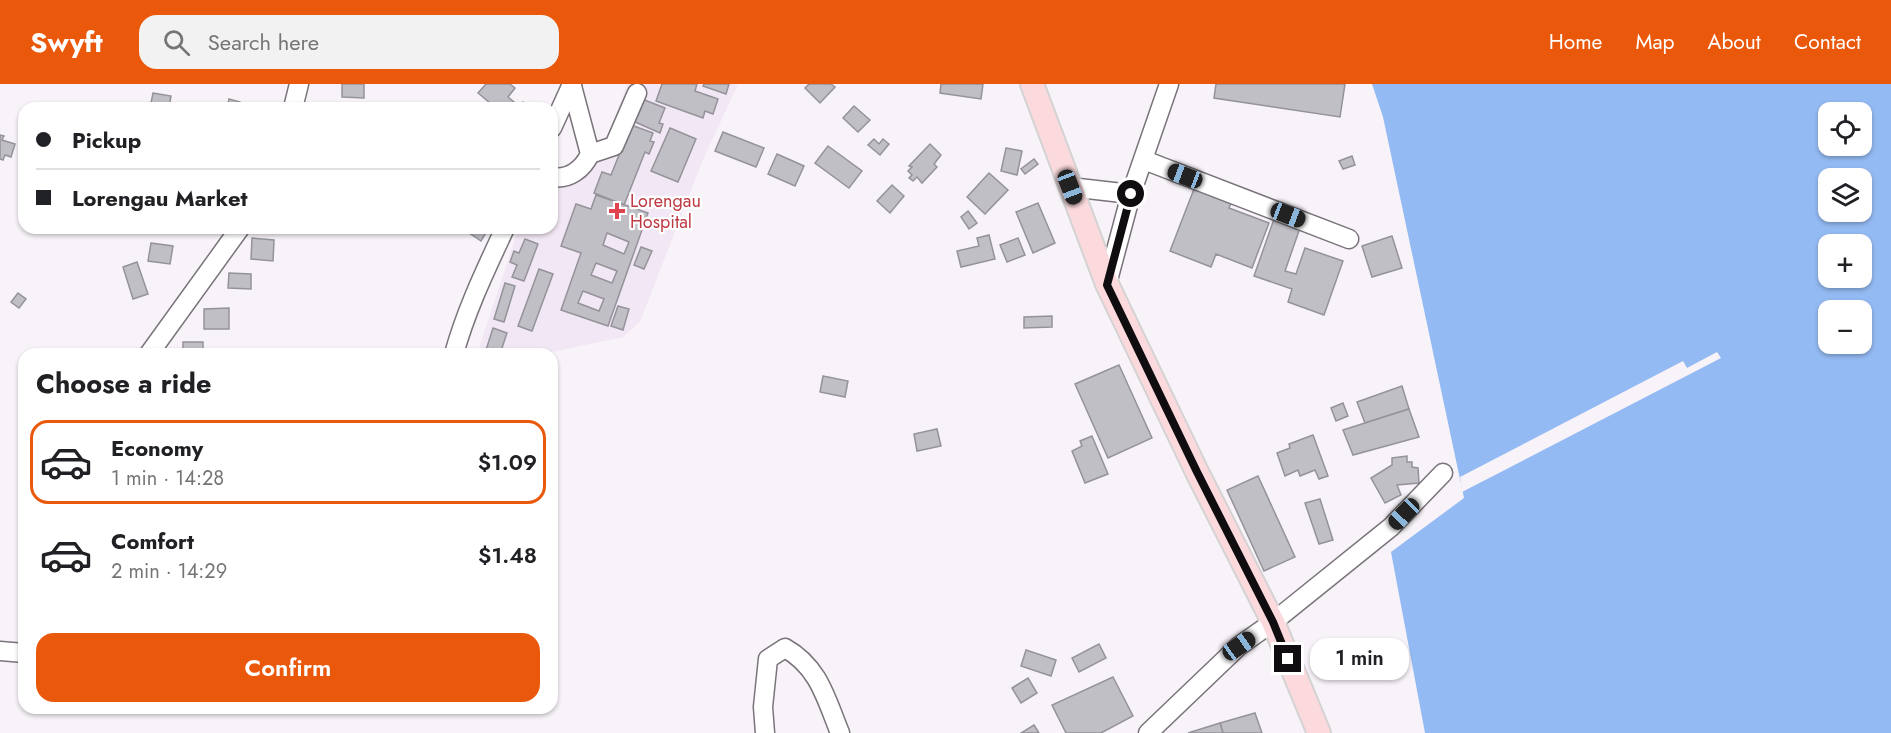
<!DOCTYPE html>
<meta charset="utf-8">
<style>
body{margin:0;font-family:Jost,sans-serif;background:#f2f2f2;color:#202124;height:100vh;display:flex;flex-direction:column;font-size:22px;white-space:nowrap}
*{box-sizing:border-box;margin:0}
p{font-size:20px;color:#757577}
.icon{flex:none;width:33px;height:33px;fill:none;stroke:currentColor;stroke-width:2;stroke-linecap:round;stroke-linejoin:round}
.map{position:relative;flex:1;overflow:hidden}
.drawer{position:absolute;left:18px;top:264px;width:540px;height:366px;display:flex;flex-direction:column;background:#fff;border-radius:18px;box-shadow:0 2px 4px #0004}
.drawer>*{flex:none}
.top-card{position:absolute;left:18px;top:18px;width:540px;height:132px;border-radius:18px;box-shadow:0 2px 4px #0004;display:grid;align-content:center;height:132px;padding:0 18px;background:#fff}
.tools{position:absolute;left:1818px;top:18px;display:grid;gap:12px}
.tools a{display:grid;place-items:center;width:54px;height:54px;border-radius:12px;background:#fff;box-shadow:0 2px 4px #0004;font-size:30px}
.end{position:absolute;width:27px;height:27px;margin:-14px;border:8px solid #0f0d10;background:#fff;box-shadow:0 0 0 3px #fff}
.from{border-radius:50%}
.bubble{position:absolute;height:42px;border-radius:18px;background:#fff;box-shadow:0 2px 4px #0004;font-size:20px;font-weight:600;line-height:42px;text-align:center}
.car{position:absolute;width:18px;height:36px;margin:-18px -9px;border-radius:8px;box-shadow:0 0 4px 2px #0007;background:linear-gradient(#222 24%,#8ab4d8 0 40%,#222 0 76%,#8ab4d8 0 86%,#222 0)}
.top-card b{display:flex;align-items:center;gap:21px;height:57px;font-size:22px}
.top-card b+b{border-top:2px solid #e0e0e0}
.top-card i{width:15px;height:15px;background:#202124}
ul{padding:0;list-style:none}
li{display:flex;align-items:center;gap:18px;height:84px;margin:0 12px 9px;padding:0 6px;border:3px solid transparent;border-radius:18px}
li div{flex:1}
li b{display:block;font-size:22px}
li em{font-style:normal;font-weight:600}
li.selected{border-color:#ea580c}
li>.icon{width:54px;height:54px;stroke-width:1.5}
h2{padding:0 18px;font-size:27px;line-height:72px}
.action{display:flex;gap:12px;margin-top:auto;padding:12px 18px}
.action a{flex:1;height:69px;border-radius:18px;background:#ea580c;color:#fff;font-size:24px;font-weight:600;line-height:69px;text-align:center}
header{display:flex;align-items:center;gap:36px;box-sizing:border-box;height:84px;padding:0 30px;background:#ea580c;color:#fff}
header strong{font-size:28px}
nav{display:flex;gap:33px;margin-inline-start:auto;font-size:21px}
.search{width:420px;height:54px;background:#f2f2f2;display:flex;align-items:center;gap:15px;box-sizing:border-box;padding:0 21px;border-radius:18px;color:#757577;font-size:22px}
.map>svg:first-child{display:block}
</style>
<header>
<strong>Swyft</strong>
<div class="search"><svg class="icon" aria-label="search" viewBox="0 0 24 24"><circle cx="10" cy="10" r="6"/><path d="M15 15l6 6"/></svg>Search here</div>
<nav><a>Home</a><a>Map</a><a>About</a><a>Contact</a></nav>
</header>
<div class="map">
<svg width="1891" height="649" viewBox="0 0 1891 649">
<rect width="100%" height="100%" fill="#f8f3f9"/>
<path fill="#f2e7f4" d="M627 0H738L702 78 640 238 623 253 543 270H477L516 152 521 144H552V109L577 81 609 51Z"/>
<path fill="#94baf3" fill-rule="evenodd" d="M1372 0H1891V649H1425L1391 468 1464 414 1383 33ZM1828 28H1862V62H1828ZM1828 94H1862V128H1828ZM1828 160H1862V194H1828ZM1828 226H1862V260H1828Z"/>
<path fill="#f8f3f9" d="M1717 268 1721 274 1462 408 1460 393 1683 277 1687 284Z"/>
<g fill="#c0bfc6" stroke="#95939a" stroke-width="1.5" fill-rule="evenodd">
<path d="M342 0H364V14L342 13Z"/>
<path d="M486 0H510L515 4 508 13 519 22 523 18 529 24H496L478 9Z"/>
<path d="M662 0H697L695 7 718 15 713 30 705 27 703 34 656 17Z"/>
<path d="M704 0H729L726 10 703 2Z"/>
<path d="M809 0H831L835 3 820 19 805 4Z"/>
<path d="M941 0H983L981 15 940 9Z"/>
<path d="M1216 0H1345L1340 33 1214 14Z"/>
<path d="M153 9 171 12 169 24H150Z"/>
<path d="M229 15 240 18 239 23 242 24H222L223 19 228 20Z"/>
<path d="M642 15 665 24 659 39 663 40 660 49 633 37Z"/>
<path d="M854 22 870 36 858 48 843 34Z"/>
<path d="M631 41 653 49 650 57 654 58 649 70 645 68 624 121 594 109 602 88 611 91Z"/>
<path d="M670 44 696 55 678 98 651 87Z"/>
<path d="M723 48 764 64 756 83 715 67Z"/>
<path d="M0 51 4 52 2 56 15 60 11 73 5 71 3 76 0 75Z"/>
<path d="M874 55 879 60 883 55 889 60 880 71 868 61Z"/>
<path d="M930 60 941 71 934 80 937 83 922 99 917 93 913 97 909 94 912 91 908 87 912 83 909 82Z"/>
<path d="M828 62 862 87 849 104 815 79Z"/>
<path d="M1006 64 1022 67 1017 91 1001 87Z"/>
<path d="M777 70 804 82 795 102 768 90Z"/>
<path d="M1352 72 1355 81 1343 85 1339 77Z"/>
<path d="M1034 75 1038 80 1025 90 1021 85Z"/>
<path d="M989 89 1008 106 985 130 967 113Z"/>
<path d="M892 101 904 112 890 129 877 117Z"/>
<path d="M1194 105 1231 119 1229 124 1269 139 1252 184 1216 170 1211 183 1170 167Z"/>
<path d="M596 111 648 129 608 242 561 226 581 169 561 162 576 120 591 125ZM607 149 629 158 624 170 603 161ZM596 179 617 187 612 199 591 191ZM583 207 604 215 599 227 578 219Z"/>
<path d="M1038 119 1055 159 1033 169 1016 128Z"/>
<path d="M968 127 977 139 969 145 961 133Z"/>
<path d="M1274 135 1300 144 1285 187 1296 190 1305 164 1343 177 1324 231 1288 218 1292 205 1254 192Z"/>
<path d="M462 144H482L487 147 481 157Z"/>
<path d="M989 151 995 175 961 183 957 167 979 162 977 154Z"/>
<path d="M1392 152 1402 184 1372 193 1362 162Z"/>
<path d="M252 154 274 156 273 177 251 175Z"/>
<path d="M1018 154 1025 171 1007 178 1000 161Z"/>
<path d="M525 155 538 160 524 197 512 193 517 181 510 178 514 167 519 169Z"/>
<path d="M151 159 173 162 170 180 148 177Z"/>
<path d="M641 163 652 167 644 185 634 181Z"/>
<path d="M137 178 148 210 133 215 123 183Z"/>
<path d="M539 185 553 190 532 247 518 242Z"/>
<path d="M229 189 251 190V205L228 204Z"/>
<path d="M505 199 515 202 504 238 494 235Z"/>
<path d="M18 209 26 215 19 224 11 218Z"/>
<path d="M618 222 629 225 623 246 611 242Z"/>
<path d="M229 224V245H204V225Z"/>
<path d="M1052 232V243L1024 244V233Z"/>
<path d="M493 244 507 249 500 270 486 266Z"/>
<rect x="183" y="258" width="20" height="12"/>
<path d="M1119 281 1152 354 1108 374 1075 300Z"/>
<path d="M823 292 848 297 845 313 820 308Z"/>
<path d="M1402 302 1409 325 1365 339 1357 318Z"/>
<path d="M1343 319 1348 332 1336 337 1331 324Z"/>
<path d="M1409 325 1419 353 1353 371 1343 346Z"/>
<path d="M937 345 941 362 917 367 914 350Z"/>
<path d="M1313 351 1328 392 1319 395 1315 386 1300 392 1298 386 1285 392 1277 369 1290 364 1289 360Z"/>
<path d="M1092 352 1108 390 1085 399 1072 367 1082 362 1080 357Z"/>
<path d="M1407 372V378H1412V383L1418 384 1419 399 1397 401 1401 411 1385 419 1371 394 1392 381V374Z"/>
<path d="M1258 392 1295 473 1264 487 1227 406Z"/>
<path d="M1320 415 1333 456 1319 460 1305 419Z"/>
<path d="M1099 560 1106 574 1079 588 1072 574Z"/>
<path d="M1026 566 1056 576 1051 592 1021 582Z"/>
<path d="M1113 593 1133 632 1101 649H1066L1052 621Z"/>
<path d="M1028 594 1037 609 1021 619 1012 604Z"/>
<path d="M1255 629 1262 649H1223L1220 639Z"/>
<path d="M1220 639 1223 649H1188Z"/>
<path d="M1034 641 1039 649H1021Z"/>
</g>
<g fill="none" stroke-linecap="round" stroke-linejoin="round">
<defs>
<g id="minor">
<path d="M293 24 299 0"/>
<path d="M552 44 572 0"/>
<path d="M590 70 614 62 637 9"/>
<path d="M1144 76 1349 155"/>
<path d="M552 93C569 96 583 85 590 70L572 2"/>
<path d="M1070 103 1131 110"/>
<path d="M1107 200 1131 110 1169 0"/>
<path d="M149 270 240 144"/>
<path d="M454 270C466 226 486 185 505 144"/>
<path d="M0 567 24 569"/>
<path d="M765 649 763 623 768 575 785 564C819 583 826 615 840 649"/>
<path d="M1148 649 1239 562 1273 538 1391 443 1443 389"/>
</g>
<path id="major" d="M1032 0 1107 200 1197 388 1273 538 1319 649"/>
</defs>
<use href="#minor" stroke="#79747a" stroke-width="21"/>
<use href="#major" stroke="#d4d3d4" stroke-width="26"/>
<use href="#minor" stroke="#fff" stroke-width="18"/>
<use href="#major" stroke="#fbd9dc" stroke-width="22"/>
</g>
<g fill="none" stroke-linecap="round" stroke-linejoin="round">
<path stroke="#0f0d10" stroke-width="8" d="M1131 110 1107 201 1197 388 1273 538 1288 575"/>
</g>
<path fill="#e0444e" stroke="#fff" stroke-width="2" d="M614 118h6v6h6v6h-6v6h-6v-6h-6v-6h6z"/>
<g text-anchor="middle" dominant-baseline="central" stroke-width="4.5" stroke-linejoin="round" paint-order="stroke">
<g font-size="18" fill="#be3a42" stroke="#fff" text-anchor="start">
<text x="630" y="117">Lorengau<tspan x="630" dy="21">Hospital</tspan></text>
</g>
</g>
</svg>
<div class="tools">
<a><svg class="icon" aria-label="locate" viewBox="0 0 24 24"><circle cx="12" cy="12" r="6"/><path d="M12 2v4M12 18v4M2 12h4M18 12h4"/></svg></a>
<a><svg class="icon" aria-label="layers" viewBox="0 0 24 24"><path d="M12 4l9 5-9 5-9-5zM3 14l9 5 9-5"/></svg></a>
<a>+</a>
<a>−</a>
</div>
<i class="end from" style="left:1131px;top:110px"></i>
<i class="end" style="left:1288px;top:575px"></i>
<div class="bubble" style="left:1310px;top:554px;width:99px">1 min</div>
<i class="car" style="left:1185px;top:92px;rotate:291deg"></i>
<i class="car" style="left:1070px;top:103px;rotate:159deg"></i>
<i class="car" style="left:1288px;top:131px;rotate:111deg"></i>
<i class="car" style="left:1404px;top:430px;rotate:224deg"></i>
<i class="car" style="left:1239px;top:562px;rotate:55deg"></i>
<div class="top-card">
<b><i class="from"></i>Pickup</b>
<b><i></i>Lorengau Market</b>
</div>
<section class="drawer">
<h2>Choose a ride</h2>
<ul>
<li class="selected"><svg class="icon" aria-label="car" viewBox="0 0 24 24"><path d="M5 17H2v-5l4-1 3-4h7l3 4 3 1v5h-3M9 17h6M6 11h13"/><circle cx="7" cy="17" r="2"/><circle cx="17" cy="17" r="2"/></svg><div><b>Economy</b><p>1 min · 14:28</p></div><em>$1.09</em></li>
<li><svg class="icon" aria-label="car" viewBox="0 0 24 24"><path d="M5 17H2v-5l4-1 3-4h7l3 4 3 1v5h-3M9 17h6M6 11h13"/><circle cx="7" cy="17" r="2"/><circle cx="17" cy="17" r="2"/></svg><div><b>Comfort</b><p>2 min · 14:29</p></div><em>$1.48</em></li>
</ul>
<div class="action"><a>Confirm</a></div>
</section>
</div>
